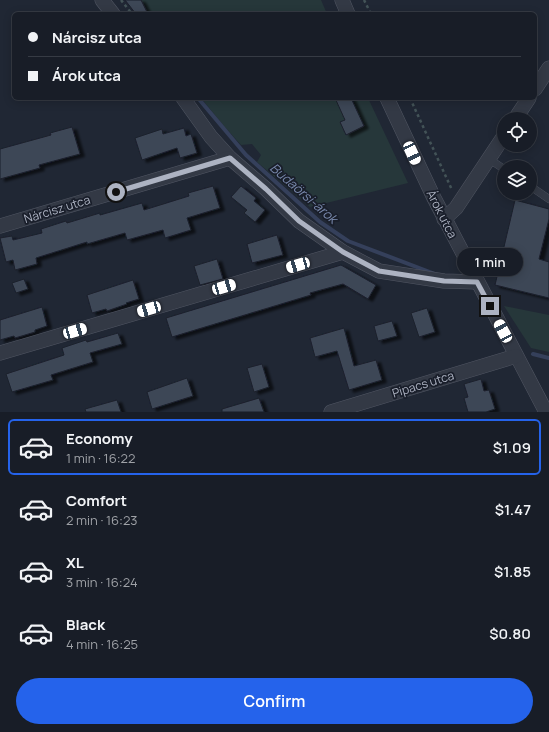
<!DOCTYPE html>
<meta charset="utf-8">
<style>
body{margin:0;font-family:Manrope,sans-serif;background:#252a33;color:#f1f3f6;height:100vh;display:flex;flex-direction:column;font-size:15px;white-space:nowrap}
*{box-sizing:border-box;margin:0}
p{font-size:13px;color:#9fa2a7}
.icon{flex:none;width:22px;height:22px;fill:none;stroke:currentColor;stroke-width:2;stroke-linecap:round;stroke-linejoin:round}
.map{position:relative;height:412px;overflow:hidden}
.drawer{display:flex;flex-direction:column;background:#181d27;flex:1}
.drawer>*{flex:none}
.guide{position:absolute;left:12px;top:12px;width:525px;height:88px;border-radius:6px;box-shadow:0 2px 10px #0003,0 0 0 1px #363b44;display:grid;align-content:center;height:88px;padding:0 16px;background:#181d27}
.fabs{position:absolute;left:497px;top:112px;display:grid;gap:8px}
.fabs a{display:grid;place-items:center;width:40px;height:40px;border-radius:50%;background:#181d27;box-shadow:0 2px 10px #0003,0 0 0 1px #363b44;font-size:20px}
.end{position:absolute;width:18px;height:18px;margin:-9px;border:5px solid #adb3c2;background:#111;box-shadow:0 0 0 2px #111}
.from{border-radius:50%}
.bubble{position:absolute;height:28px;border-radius:14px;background:#181d27;box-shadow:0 2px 10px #0003,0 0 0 1px #363b44;font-size:13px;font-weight:600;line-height:28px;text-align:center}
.car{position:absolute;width:12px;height:24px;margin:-12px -6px;border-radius:5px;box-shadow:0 0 3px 1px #0007;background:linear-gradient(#fff 24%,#345 0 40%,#fff 0 76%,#345 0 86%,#fff 0)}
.guide b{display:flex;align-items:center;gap:14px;height:38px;font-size:15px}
.guide b+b{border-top:1px solid #363b44}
.guide i{width:10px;height:10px;background:#f1f3f6}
ul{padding:7px 0 0;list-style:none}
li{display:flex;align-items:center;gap:12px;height:56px;margin:0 8px 6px;padding:0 8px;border:2px solid transparent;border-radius:6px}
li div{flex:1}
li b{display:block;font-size:15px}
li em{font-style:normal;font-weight:600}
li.selected{border-color:#2563eb}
li>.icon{width:36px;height:36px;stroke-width:1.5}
.button{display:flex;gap:8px;margin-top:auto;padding:8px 16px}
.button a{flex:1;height:46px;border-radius:24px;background:#2563eb;color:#fff;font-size:16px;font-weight:600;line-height:46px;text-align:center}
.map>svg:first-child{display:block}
</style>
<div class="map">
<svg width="549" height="412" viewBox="0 0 549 412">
<defs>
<filter id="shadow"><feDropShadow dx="4.5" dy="2.5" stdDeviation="1" flood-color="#0009"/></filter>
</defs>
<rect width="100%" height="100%" fill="#202734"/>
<g fill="#26373a">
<path d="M125 0H321L327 14H136Z"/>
<path d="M201 98H368L408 183 310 207 257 162 261 155 252 144 241 145 224 126Z"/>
<path d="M504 306 549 315V352L531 348Z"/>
</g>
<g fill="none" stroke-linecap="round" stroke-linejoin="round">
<g stroke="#35405b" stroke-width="4">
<path d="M198 98 246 155 320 222 348 241 435 274"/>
<path d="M533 354 549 358"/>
</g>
</g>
<g fill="#3e4657" stroke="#1b202c" filter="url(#shadow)">
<path d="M125 0H141L148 14H136Z"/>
<path d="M335 98H351L364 126 346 135 340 122 345 120Z"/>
<path d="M72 127 80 154 39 165 40 168 0 179V149L51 135 50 133Z"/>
<path d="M184 128 186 136 191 134 197 153 180 158 177 148 142 160 135 138 162 129 163 134Z"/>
<path d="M213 186 220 208 187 218 191 230 165 238 163 230 127 240 125 233 87 244V242L36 258 37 264 15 270 13 260 6 262 0 238 12 236 13 240 42 233 41 229 66 221 67 223 100 213V215L142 203 144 210 189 196 188 193Z"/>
<path d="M241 186 256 198 254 201 265 210 255 222 244 213 247 210 231 197Z"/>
<path d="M515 200 549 209V219L539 259 549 262V298L495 285Z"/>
<path d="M277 235 283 255 252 263 247 244Z"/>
<path d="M217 259 223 279 200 285 194 266Z"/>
<path d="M341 265 376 285 368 299 343 284 310 293 311 295 172 337 166 318Z"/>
<path d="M24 279 28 289 16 293 12 283Z"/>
<path d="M133 280 139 299 126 303 127 304 107 311 106 309 92 313 87 295Z"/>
<path d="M42 307 47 326 35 330V332L15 338 14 336 0 340V320Z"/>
<path d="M427 308 435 332 419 337 411 313Z"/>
<path d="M392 321 397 336 378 341 374 326Z"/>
<path d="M344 328 354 366 376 360 382 380 349 390 337 351 315 357 310 338Z"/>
<path d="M118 333 122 344 90 353 93 362 51 375 53 380 12 392 6 374 64 355 62 348 86 340 87 342Z"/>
<path d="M262 364 269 387 254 392 247 368Z"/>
<path d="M187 378 193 396 152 409 147 392Z"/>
<path d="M481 379 484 391 489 390 495 409 486 412H468L464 398 468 397 464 384Z"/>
<path d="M259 398 264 412H222V409Z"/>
<path d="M117 400 121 412H86L85 409Z"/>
</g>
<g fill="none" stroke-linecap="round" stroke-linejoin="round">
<defs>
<g id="lane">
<path d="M489 159 504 169"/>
<path d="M530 186 549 199"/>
</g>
<g id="street">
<path d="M102 0 113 14"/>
<path d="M342 0 348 14"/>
<path d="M535 89 549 68"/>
<path d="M183 98 211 137 230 158 266 189 299 221 343 252 379 271 444 281 477 282"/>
<path d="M387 98 434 198 546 412"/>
<path d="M515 119 529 98"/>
<path d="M444 219 456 208 504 136"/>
<path d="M0 226 230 158"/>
<path d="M0 353 343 252"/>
<path d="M331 412 516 356"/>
</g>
</defs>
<use href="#lane" stroke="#515663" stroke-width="8"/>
<use href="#street" stroke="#515663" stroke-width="15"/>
<g stroke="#435357" stroke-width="2.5" stroke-dasharray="3 3" stroke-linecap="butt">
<path d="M121 0 132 14"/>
<path d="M364 0 371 14"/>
<path d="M410 98 452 190"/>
</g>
<use href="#lane" stroke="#333945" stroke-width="7"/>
<use href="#street" stroke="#333945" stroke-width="14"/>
</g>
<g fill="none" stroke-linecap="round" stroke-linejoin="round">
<path stroke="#adb3c2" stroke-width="5" d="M116 192 230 158 266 189 299 221 343 252 379 271 444 281 477 282 490 306"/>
</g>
<g text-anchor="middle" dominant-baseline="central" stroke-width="3.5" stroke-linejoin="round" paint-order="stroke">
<g font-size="12" fill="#adb3c2" stroke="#191e2a">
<text transform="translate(57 209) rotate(-17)">Nárcisz utca</text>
<text transform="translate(442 214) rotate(63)">Árok utca</text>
<text transform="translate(423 384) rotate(-17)">Pipacs utca</text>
</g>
<g font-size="13" font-style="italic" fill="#7787aa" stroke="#191e2a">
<text transform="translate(304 193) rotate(41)">Budaörsi-árok</text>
</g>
</g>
</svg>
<div class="fabs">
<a><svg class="icon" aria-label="locate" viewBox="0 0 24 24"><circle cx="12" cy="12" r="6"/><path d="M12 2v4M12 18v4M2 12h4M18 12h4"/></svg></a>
<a><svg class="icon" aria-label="layers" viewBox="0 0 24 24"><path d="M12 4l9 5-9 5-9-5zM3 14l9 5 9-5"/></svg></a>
</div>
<i class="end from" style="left:116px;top:192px"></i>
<i class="end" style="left:490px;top:306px"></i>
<div class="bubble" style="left:457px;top:248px;width:66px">1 min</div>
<i class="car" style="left:412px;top:153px;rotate:155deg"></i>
<i class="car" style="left:298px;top:265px;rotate:254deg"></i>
<i class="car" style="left:224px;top:287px;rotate:74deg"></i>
<i class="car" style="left:149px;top:309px;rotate:254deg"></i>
<i class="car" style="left:75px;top:331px;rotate:74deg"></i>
<i class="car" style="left:503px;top:331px;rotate:332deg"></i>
<div class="guide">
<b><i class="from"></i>Nárcisz utca</b>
<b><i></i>Árok utca</b>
</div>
</div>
<section class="drawer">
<ul>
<li class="selected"><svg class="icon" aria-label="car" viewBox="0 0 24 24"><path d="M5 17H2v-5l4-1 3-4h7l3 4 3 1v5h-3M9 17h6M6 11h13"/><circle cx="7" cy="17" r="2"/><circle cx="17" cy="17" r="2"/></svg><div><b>Economy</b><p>1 min · 16:22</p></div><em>$1.09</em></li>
<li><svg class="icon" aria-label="car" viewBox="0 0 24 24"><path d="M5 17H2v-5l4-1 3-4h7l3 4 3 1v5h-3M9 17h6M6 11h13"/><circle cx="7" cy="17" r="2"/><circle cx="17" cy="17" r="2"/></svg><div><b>Comfort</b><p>2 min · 16:23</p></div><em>$1.47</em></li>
<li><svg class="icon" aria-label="car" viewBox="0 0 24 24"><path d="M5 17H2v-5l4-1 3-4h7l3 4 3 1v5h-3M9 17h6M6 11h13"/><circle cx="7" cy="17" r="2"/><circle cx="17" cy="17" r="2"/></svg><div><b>XL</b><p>3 min · 16:24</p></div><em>$1.85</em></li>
<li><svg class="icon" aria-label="car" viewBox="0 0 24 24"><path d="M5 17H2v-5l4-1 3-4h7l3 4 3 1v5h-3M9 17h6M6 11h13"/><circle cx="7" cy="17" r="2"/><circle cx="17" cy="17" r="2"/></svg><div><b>Black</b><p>4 min · 16:25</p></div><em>$0.80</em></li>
</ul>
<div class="button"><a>Confirm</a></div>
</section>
